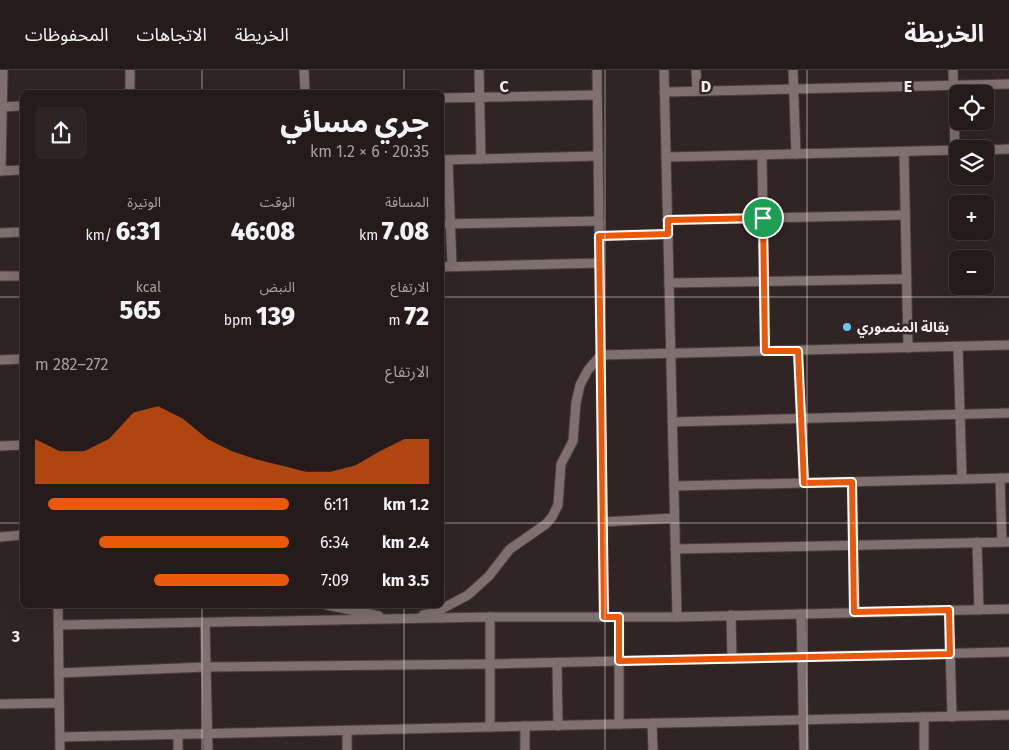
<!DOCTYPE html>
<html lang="ar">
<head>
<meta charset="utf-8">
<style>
  :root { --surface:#251b1b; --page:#2d2424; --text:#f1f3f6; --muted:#a3a1a3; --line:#42393a; --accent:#ea580c }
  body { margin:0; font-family:"Fira Sans","Noto Sans Arabic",sans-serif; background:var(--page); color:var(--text); direction:rtl; height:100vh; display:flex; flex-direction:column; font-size:19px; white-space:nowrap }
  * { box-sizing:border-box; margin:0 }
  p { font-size:16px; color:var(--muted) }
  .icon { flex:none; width:28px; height:28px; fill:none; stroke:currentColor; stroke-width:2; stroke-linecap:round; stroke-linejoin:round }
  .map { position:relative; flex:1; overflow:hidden; direction:ltr }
  .drawer { position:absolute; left:20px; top:20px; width:424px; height:518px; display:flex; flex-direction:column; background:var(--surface); border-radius:8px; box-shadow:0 5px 20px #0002,0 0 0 1px var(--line); direction:rtl }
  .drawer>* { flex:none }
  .controls { position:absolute; left:949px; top:15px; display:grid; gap:10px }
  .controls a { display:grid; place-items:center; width:45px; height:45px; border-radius:8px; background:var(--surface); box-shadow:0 5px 20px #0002,0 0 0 1px var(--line); font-size:25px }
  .pin { position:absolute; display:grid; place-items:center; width:42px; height:42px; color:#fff; margin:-21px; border:2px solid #fff; border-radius:50%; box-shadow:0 1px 5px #0007 }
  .round { display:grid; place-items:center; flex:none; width:52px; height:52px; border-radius:8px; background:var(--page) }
  .headline { display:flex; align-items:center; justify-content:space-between; height:85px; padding:0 15px }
  h1 { font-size:28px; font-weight:800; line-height:38px }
  .figures { display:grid; grid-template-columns:repeat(3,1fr); gap:8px; height:85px; padding:5px 15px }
  .figures div { display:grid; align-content:center }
  .figures b { font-size:25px; font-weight:800 }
  .figures small { font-size:14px; font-weight:400 }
  .figures p { font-size:14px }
  .chart { height:140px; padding:10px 15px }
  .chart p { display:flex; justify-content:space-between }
  .chart svg { width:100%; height:90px; margin-top:5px; fill:var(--accent); opacity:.7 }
  ul { padding:0 15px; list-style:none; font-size:16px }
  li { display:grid; grid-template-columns:80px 60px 1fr; align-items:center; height:38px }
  li i { height:12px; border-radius:6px; background:var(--accent) }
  header { display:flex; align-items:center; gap:30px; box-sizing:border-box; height:70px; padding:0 25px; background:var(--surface); border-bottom:1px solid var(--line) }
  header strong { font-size:24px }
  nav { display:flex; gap:28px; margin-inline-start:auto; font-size:18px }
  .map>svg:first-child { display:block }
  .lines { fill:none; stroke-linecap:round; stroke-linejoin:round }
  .minor-casing { stroke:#4a3f3e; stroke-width:11 }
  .minor { stroke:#7f6f6e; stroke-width:9 }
  .route-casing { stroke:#fff; stroke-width:10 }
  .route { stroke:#ea580c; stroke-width:6 }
  .grid { fill:none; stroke:#f6eded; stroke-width:1; stroke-opacity:0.55 }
  .poi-dot { fill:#67c4f0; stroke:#312424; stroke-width:2 }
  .labels { text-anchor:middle; stroke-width:5; stroke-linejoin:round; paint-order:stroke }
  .poi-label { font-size:14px; font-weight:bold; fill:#f6eded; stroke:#312424; text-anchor:start }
  .grid-label { font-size:16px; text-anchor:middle; font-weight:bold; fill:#f6eded; stroke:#312424; stroke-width:5; stroke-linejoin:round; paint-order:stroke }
</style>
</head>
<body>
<header>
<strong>الخريطة</strong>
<nav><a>الخريطة</a><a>الاتجاهات</a><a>المحفوظات</a></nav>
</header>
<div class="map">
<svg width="1009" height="680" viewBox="0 0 1009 680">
  <rect width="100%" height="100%" fill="#312424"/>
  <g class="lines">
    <!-- minor casing -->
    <g class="minor-casing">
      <g id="minor">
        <path d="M130 0V22"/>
        <path d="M304 0 305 22"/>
        <path d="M479 0 481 89"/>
        <path d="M597 0 604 547"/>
        <path d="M664 0 677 547"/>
        <path d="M696 0 697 21"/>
        <path d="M793 0 796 84"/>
        <path d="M953 0 955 80"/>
        <path d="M664 22 1009 14"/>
        <path d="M441 28 596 25"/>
        <path d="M0 37 22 36"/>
        <path d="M985 80 1009 79"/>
        <path d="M904 82 908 278"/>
        <path d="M762 85 765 281"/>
        <path d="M666 87 958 80"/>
        <path d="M441 90 598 86"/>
        <path d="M448 90 452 196"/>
        <path d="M0 101 22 100"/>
        <path d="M1 101 3 0"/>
        <path d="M667 150 905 145"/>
        <path d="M441 154 599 151"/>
        <path d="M0 163 22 162"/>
        <path d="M599 166 668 164"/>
        <path d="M441 197 599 193"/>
        <path d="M0 206H22"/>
        <path d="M669 213 907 209"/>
        <path d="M958 277 962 409"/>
        <path d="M798 281 804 413"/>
        <path d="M0 290 22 289"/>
        <path d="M672 352 1009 343"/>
        <path d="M0 376 22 375"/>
        <path d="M1000 408 1002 472"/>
        <path d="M852 412 855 542"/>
        <path d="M674 416 1009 408"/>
        <path d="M603 452 674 448"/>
        <path d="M0 467 22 465"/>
        <path d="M977 472 979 540"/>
        <path d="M675 479 1009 472"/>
        <path d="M58 535 60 680"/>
        <path d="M327 535 379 546"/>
        <path d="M949 540 952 647"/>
        <path d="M801 544 804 680"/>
        <path d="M423 545 434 543 468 525 489 506 510 479 546 454 552 447 558 435 561 394 573 371 576 333 580 315 588 300 601 285 1009 275"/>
        <path d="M731 545 732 589"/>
        <path d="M490 547V657"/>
        <path d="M205 553 208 680"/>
        <path d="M59 555 490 547H677L1009 539"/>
        <path d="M557 593 558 656"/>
        <path d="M59 603 205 597 490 594 1009 582"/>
        <path d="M0 634 59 633"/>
        <path d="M924 647V680"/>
        <path d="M652 653 653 680"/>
        <path d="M619 654V547"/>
        <path d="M525 656V680"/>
        <path d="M178 664V680"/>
        <path d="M60 667 1009 645"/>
        <path d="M347 680V661"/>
      </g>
    </g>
    <!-- minor -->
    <use href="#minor" class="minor"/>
  </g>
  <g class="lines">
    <!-- route casing -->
    <g class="route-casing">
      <path id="route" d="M763 148 765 281H798L804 413 852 412 854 542 949 540 950 584 619 591V547H604L599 166 668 164V150Z"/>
    </g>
    <!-- route -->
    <use href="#route" class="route"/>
  </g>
  <!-- grid -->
  <path class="grid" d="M202 0V22M404 0V22M605 0V680M807 0V680M0 227H22M441 227H1009M0 453H22M441 453H1009M202 535V680M404 535V680"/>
  <!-- markers -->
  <circle class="poi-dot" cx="847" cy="257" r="5"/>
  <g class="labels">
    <!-- poi labels -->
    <g class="poi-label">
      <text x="857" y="262">بقالة المنصوري</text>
    </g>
  </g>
  <g class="grid-label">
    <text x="504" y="22">C</text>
    <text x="706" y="22">D</text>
    <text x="908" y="22">E</text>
    <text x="16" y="572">3</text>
  </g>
</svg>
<div class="controls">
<a><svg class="icon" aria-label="locate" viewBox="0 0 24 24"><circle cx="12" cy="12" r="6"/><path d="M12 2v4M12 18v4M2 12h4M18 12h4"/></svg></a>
<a><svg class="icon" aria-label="layers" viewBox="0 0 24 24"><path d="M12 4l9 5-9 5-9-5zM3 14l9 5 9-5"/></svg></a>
<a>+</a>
<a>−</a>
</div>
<div class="pin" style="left:763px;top:148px;background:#1e9e55"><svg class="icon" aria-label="arrive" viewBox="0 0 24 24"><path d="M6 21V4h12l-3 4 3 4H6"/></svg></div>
<section class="drawer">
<div class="headline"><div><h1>جري مسائي</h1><p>20:35 · 6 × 1.2 km</p></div><a class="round"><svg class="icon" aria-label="share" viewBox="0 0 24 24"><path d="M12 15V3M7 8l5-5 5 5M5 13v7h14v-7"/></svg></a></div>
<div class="figures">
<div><p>المسافة</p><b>7.08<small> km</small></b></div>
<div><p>الوقت</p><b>46:08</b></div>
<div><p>الوتيرة</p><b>6:31<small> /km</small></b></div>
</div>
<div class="figures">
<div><p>الارتفاع</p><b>72<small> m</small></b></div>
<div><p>النبض</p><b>139<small> bpm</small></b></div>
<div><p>kcal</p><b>565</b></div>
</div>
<div class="chart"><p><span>الارتفاع</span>272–282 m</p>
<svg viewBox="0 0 160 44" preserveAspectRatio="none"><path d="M0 44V22L10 28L20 28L30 22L40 9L50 6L60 12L70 22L80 28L90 32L100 35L110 38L120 38L130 35L140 28L150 22L160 22V44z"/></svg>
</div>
<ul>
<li><b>1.2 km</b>6:11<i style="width:95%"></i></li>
<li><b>2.4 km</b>6:34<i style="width:75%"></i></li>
<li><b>3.5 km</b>7:09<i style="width:53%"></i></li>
</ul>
</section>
</div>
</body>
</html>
